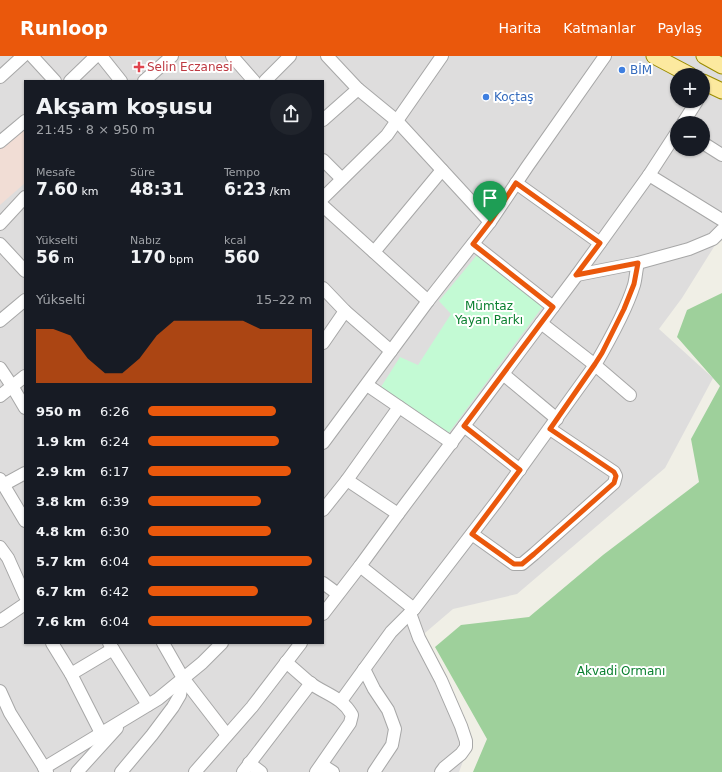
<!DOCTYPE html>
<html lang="tr">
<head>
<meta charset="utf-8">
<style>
  :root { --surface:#171b24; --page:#20242c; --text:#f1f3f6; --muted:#9ea1a6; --accent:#ea580c }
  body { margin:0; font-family:"DejaVu Sans",sans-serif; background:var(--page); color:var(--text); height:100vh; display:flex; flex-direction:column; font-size:15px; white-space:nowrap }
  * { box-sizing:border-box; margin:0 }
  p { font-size:13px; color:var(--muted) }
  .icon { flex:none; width:22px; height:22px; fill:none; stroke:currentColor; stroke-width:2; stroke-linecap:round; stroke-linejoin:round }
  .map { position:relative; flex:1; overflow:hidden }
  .drawer { position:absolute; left:24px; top:24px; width:300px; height:564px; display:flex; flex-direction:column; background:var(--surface); border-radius:0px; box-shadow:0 1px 3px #0004 }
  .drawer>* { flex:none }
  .fabs { position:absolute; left:670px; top:12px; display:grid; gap:8px }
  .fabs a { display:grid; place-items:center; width:40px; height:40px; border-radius:50%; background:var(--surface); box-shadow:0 1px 3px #0004; font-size:20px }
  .pin { position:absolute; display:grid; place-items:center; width:34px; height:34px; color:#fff; margin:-41px -17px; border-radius:50% 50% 50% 0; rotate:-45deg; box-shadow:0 0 4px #0007 }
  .pin .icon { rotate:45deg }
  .round { display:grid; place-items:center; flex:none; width:42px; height:42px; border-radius:21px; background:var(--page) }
  .headline { display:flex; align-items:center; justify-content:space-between; height:68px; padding:0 12px }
  h1 { font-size:22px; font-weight:800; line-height:30px }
  .metrics { display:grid; grid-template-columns:repeat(3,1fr); gap:6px; height:68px; padding:4px 12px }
  .metrics div { display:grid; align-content:center }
  .metrics b { font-size:17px; font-weight:800 }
  .metrics small { font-size:11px; font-weight:400 }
  .metrics p { font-size:11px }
  .chart { height:112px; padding:8px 12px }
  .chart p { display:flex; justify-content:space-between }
  .chart svg { width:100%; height:72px; margin-top:4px; fill:var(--accent); opacity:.7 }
  ul { padding:0 12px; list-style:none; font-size:13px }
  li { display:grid; grid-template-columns:64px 48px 1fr; align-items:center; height:30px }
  li i { height:10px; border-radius:5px; background:var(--accent) }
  header { display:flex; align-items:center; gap:24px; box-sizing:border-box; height:56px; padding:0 20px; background:var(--accent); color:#fff }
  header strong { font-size:19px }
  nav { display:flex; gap:22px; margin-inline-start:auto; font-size:14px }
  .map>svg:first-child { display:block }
  .residential { fill:#dedddd; fill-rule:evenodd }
  .commercial { fill:#f1ddd5 }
  .forest { fill:#9ed09b }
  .park { fill:#c3fad4 }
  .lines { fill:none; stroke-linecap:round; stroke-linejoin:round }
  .minor-casing { stroke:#a7a7a7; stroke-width:14 }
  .major-casing { stroke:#9b8c00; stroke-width:17 }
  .minor { stroke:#fff; stroke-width:12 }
  .major { stroke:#fce99f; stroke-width:15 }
  .route-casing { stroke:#fff; stroke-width:8 }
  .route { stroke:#ea580c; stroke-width:5 }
  .health-dot { fill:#e0444e; stroke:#fff; stroke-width:1.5 }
  .shop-dot { fill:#3f7fe0; stroke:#fff; stroke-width:1.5 }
  .labels { text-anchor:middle; stroke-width:4; stroke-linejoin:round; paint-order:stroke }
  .health-label { font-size:12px; fill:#be3a42; stroke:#fff; text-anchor:start }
  .shop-label { font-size:12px; fill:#366cbe; stroke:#fff; text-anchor:start }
  .park-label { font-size:12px; fill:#0b8030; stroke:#fff }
</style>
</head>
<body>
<header>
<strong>Runloop</strong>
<nav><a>Harita</a><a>Katmanlar</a><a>Paylaş</a></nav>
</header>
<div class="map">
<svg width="722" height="716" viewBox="0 0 722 716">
  <rect width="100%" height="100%" fill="#f0efe6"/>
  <!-- residential -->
  <path class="residential" d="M0 0H722V178L682 242 659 273 713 322 665 412 517 538 453 553 419 582 468 692 459 716H0ZM677 19H703V45H677ZM25 25H323V587H25ZM677 67H703V93H677Z"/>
  <!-- commercial -->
  <path class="commercial" d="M25 68V127L0 149V90Z"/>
  <!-- forest -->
  <path class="forest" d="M722 237V716H473L487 683 435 591 461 569 529 561 603 499 699 426 691 383 720 330 677 281 687 254Z"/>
  <!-- park -->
  <path class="park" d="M477 199 543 250 448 378 381 331 400 301 418 309 451 258 439 245Z"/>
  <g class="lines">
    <!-- minor casing -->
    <g class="minor-casing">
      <g id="minor">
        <path d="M32 0 55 25"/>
        <path d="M101 0 121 25"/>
        <path d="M232 0 254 25"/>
        <path d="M327 0 358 33 397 65 490 166"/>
        <path d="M0 21 23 0"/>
        <path d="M70 25 96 0"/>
        <path d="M144 25 172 0"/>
        <path d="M265 25 290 0"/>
        <path d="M323 64 358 33"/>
        <path d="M683 67 697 45"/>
        <path d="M0 86 25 65"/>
        <path d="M703 87 722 99"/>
        <path d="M323 104 342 123"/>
        <path d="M649 119 722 164"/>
        <path d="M516 127 600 187"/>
        <path d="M323 142 387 79 442 0"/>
        <path d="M323 150 428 245"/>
        <path d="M0 168 25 141"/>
        <path d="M0 188 25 215"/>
        <path d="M473 188 553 251"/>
        <path d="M374 196 442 114"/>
        <path d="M577 219 638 207 689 193 713 183 722 174"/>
        <path d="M323 232 345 255 391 295"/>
        <path d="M0 265 25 244"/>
        <path d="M541 267 595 309 630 339"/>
        <path d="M323 287 345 255"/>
        <path d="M0 312 12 330 25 352"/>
        <path d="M503 318 557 363"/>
        <path d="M367 329 452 387"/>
        <path d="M0 340 25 320"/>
        <path d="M464 370 520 414"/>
        <path d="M323 387 428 245 490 166 527 111 605 0"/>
        <path d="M0 423 25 465"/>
        <path d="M347 424 398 458"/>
        <path d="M3 429 25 417"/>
        <path d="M323 454 347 424 399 351"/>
        <path d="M472 478 514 508H522L534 498 614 427 616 420 614 416 550 373"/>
        <path d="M0 491 8 502 25 540"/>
        <path d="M360 510 414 553"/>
        <path d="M323 527 338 538"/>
        <path d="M410 557 419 582 441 624 461 670 466 685V691L461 698 444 712 441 716"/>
        <path d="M323 558 360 510 398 458 577 219 649 119 677 76"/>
        <path d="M0 565 25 548"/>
        <path d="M52 587 71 618 101 677"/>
        <path d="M109 587 148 649"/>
        <path d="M163 587 183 622 227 679"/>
        <path d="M286 606C294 613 302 620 310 627 325 638 342 641 352 659L350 667 316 716"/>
        <path d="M364 613 374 633 388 654 395 673 392 689 374 716"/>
        <path d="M71 618 113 593"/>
        <path d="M0 635 10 657 47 716"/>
        <path d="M341 645 391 576 414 553 497 445 595 309C609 285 626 255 634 229 636 222 636 214 638 207"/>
        <path d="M249 707 261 716"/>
        <path d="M322 709 333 716"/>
        <path d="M44 712 158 643 202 607 222 587"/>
        <path d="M77 716 117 672"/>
        <path d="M121 716 152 679 173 651 180 639 183 622"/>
        <path d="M195 716 252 651 301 587"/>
        <path d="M243 716 311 627"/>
      </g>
    </g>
    <!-- major casing -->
    <g class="major-casing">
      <g id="major">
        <path d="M654 0 690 19"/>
        <path d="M704 0 722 10"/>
        <path d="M703 26 722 35"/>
      </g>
    </g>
    <!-- minor -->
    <use href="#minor" class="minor"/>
    <!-- major -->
    <use href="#major" class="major"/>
  </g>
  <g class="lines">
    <!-- route casing -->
    <g class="route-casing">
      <path id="route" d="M516 127 600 187 576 219 638 207 634 228 624 253 602 297 595 308 550 373 614 416 616 420 614 427 534 498 522 508H514L472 478 520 414 464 370 553 251 473 188 490 166Z"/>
    </g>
    <!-- route -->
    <use href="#route" class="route"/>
  </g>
  <!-- markers -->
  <path class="health-dot" d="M137 5h4v4h4v4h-4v4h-4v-4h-4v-4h4z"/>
  <g class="shop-dot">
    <circle cx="622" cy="14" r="4"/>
    <circle cx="486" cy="41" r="4"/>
  </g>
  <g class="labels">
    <!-- health labels -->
    <g class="health-label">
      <text x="147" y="15">Selin Eczanesi</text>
    </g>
    <!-- shop labels -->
    <g class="shop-label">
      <text x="630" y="18">BİM</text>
      <text x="494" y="45">Koçtaş</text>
    </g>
    <!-- park labels -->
    <g class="park-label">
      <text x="489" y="254">Mümtaz<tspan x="489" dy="14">Yayan Parkı</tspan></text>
      <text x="621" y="619">Akvadi Ormanı</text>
    </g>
  </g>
</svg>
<div class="fabs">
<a>+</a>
<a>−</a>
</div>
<div class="pin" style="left:490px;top:166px;background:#1e9e55"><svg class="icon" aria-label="arrive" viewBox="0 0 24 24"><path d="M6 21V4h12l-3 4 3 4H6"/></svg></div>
<section class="drawer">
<div class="headline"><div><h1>Akşam koşusu</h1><p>21:45 · 8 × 950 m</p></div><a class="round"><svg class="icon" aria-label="share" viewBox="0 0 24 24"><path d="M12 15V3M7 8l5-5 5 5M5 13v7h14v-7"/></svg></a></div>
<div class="metrics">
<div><p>Mesafe</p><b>7.60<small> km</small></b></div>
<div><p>Süre</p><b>48:31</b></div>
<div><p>Tempo</p><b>6:23<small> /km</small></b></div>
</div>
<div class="metrics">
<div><p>Yükselti</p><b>56<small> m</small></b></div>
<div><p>Nabız</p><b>170<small> bpm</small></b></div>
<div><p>kcal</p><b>560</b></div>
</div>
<div class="chart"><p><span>Yükselti</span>15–22 m</p>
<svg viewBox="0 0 160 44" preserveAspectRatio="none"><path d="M0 44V11L10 11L20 15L30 29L40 38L50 38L60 29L70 15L80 6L90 6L100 6L110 6L120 6L130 11L140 11L150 11L160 11V44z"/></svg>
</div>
<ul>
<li><b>950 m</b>6:26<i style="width:78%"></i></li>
<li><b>1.9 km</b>6:24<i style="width:80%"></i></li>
<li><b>2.9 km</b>6:17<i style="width:87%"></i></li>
<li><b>3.8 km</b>6:39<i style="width:69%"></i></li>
<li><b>4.8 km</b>6:30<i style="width:75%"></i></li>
<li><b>5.7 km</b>6:04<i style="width:100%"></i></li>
<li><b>6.7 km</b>6:42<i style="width:67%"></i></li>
<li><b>7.6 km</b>6:04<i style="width:100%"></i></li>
</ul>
</section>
</div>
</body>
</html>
